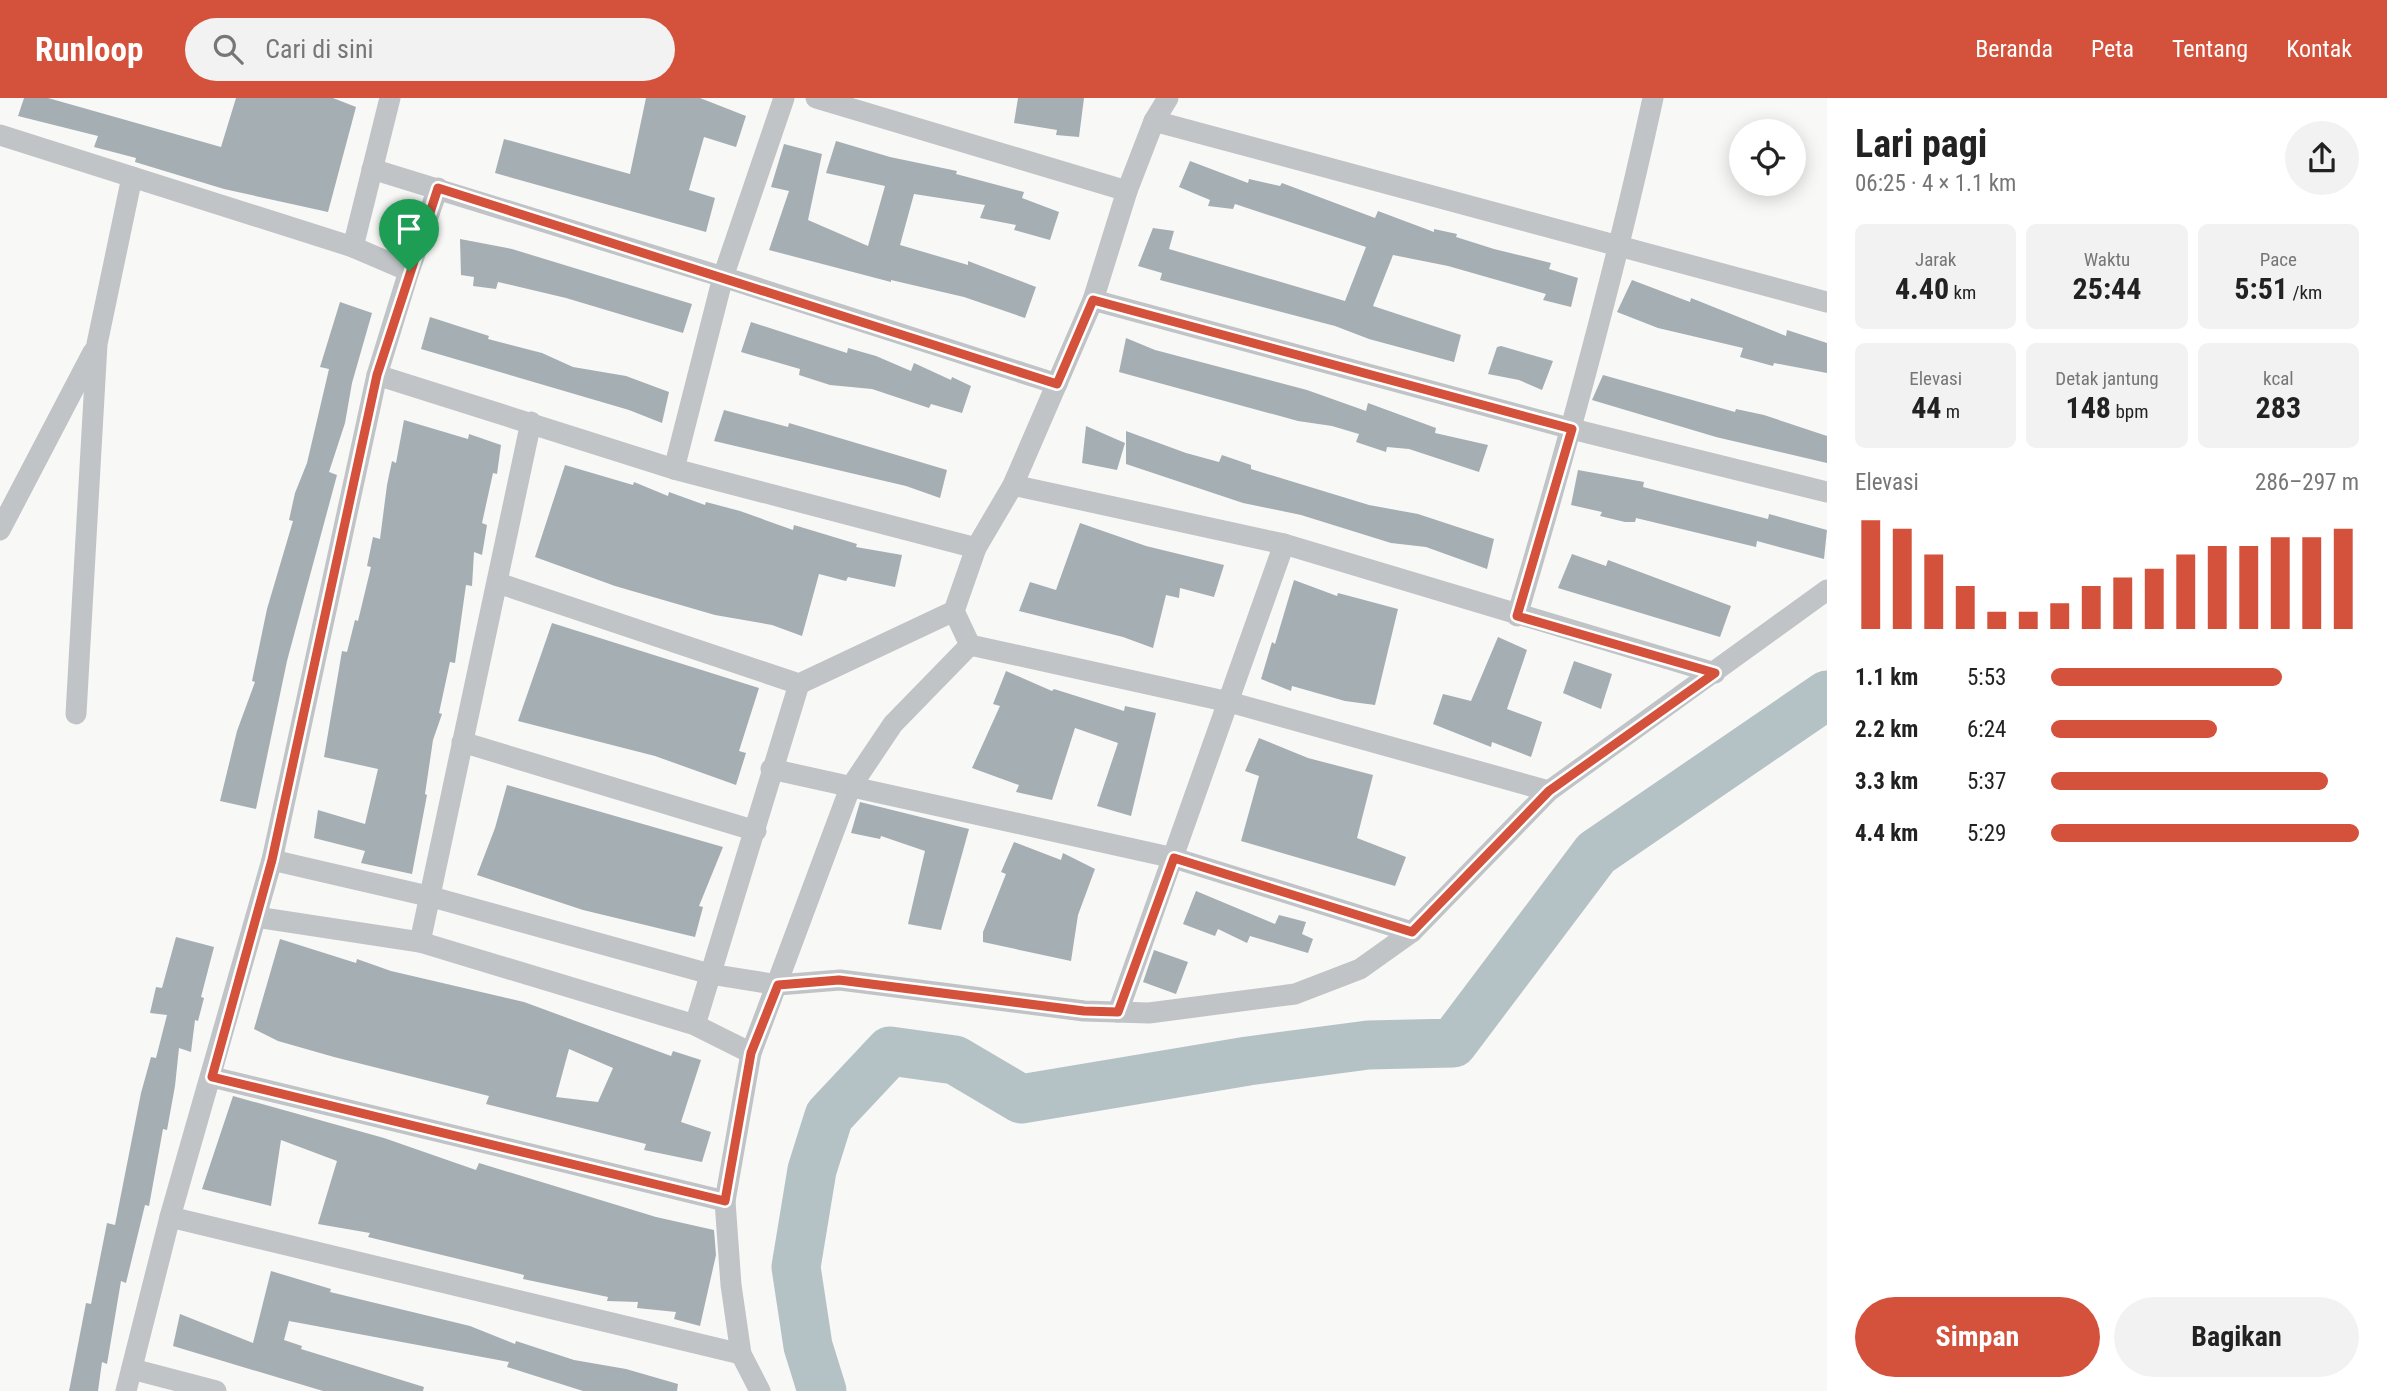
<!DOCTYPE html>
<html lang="id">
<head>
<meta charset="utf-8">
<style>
  :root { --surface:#fff; --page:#f2f2f2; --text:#222; --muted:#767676; --accent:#d4513b }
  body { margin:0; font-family:"Roboto Condensed",sans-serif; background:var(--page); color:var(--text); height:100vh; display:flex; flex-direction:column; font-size:26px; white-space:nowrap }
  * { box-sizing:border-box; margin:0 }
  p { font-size:23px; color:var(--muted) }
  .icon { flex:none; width:38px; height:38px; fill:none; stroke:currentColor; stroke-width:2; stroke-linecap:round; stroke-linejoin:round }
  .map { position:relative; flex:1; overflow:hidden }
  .side { display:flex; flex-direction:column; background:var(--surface); width:560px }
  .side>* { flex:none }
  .fabs { position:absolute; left:1729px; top:21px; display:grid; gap:14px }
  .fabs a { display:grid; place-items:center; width:77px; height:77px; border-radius:50%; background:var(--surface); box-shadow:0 4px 18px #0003; font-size:35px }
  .pin { position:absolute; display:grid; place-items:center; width:60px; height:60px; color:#fff; margin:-72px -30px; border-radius:50% 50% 50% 0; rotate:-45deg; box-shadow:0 0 7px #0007 }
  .pin .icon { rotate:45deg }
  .round { display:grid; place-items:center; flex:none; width:74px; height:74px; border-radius:37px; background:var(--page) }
  .head { display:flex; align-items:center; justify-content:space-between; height:119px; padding:0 28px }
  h1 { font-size:38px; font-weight:700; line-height:52px }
  .metrics { display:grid; grid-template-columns:repeat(3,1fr); gap:10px; height:119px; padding:7px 28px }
  .metrics div { display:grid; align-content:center; border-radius:10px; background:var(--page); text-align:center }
  .metrics b { font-size:30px; font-weight:700 }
  .metrics small { font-size:19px; font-weight:400 }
  .metrics p { font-size:19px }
  .chart { height:196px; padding:14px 28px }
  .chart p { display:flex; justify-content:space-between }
  .chart svg { width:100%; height:126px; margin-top:7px; stroke:var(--accent); stroke-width:6 }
  .primary-button { display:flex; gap:14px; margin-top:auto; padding:14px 28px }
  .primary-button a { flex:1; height:80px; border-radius:42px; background:var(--accent); color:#fff; font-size:28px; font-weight:700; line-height:80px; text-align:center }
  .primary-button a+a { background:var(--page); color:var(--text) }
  ul { padding:0 28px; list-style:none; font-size:23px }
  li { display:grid; grid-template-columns:112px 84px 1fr; align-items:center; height:52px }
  li i { height:18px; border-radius:9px; background:var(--accent) }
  header { display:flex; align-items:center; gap:42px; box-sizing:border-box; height:98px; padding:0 35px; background:var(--accent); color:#fff }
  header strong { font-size:33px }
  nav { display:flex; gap:38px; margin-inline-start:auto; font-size:24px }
  .search { width:490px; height:63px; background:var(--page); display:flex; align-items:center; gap:18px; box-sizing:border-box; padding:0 24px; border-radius:38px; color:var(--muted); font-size:26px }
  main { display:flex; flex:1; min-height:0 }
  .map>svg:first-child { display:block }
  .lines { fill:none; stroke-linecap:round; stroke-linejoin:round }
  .river { stroke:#b5c2c5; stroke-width:49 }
  .building { fill:#a5aeb3; fill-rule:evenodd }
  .street { stroke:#c0c4c7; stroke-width:21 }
  .route-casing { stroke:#fff; stroke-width:14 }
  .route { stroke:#d4513b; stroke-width:9 }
</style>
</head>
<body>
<header>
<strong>Runloop</strong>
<div class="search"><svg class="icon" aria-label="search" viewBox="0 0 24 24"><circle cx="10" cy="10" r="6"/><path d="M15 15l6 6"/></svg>Cari di sini</div>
<nav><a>Beranda</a><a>Peta</a><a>Tentang</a><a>Kontak</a></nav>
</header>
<main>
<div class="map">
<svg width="1827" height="1293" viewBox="0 0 1827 1293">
  <rect width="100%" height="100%" fill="#f8f8f6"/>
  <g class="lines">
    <!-- river -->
    <path class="river" d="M822 1293 808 1248 796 1169 812 1072 829 1018 890 953 955 962 1021 1001 1248 963 1368 947 1453 945 1596 755 1827 597"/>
  </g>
  <!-- building -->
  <g class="building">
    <path d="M24 0H48L221 49 236 0H333L356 9 328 114 224 91 135 64 136 60 94 49 98 38 18 18Z"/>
    <path d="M646 0H700L746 18 736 49 704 39 689 92 715 100 706 134 495 75 504 41 630 76Z"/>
    <path d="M1018 0H1084L1079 39 1056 37 1057 32 1014 25Z"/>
    <path d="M836 43 890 59 957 73 956 76 1024 94 1022 100 1059 114 1050 142 1014 132 1016 127 980 120 985 107 914 96 900 147 968 167V163L1036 189 1025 220 964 199 891 182V184L769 152 789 93 771 89 784 46 822 56 808 122 868 148 885 88 826 75Z"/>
    <path d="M1190 63 1248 85 1249 81 1280 88 1282 85 1375 120 1378 113 1434 134V131L1457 136 1456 139 1494 151 1551 165 1549 171 1578 180 1571 209 1543 202 1546 196 1448 168 1393 157 1373 208 1461 237 1454 264 1369 241 1335 228 1160 182 1162 175 1138 168 1153 130 1174 133 1169 151 1345 203 1366 149 1235 106 1233 111 1208 108 1210 102 1179 89Z"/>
    <path d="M460 141 512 151 692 206 683 235 566 200 498 184 496 191 473 188 474 179 461 177Z"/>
    <path d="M1632 182 1690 204 1691 200 1786 238 1787 232 1827 245V275L1774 265 1773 268 1740 259 1743 250 1658 230 1617 214Z"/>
    <path d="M340 204 372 215 352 285 345 325 329 374 337 377 287 563 256 711 220 703 237 633 255 584 252 583 267 511 293 423 289 422 295 395 307 365 329 271 320 269Z"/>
    <path d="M430 219 489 238 488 241 542 255 573 269 626 278 669 294 662 325 629 312 421 251Z"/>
    <path d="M751 224 847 255 848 250 876 258 911 273 914 265 951 282 952 279 971 288 962 315 931 306 929 310 872 291 830 287 799 277 800 271 741 254Z"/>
    <path d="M1126 240 1155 252 1307 292 1366 313 1368 305 1436 330 1435 335 1488 347 1479 374 1409 351 1387 349 1386 354 1356 344 1359 336 1332 328 1298 323 1119 274Z"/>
    <path d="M1501 248 1553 263 1542 292 1519 282 1488 276 1497 249Z"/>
    <path d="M1603 277 1735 314 1736 311 1764 317 1827 338V365L1716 339 1592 302Z"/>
    <path d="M724 312 788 329 789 325 947 372 940 400 906 388 714 343Z"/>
    <path d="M404 322 468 341 469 336 501 347 497 376 493 375 482 425 487 427 482 457 474 454 472 488 466 487 455 565 450 564 439 615 442 616 433 642 425 696 427 697 412 776 361 765 365 753 314 740 318 712 365 726 378 671 324 659 342 553 347 554 355 522 358 523 371 469 367 468 373 439 380 441 387 387 392 363 396 365Z"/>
    <path d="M1086 328 1125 345 1117 372 1082 365Z"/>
    <path d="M1126 333 1186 355 1219 364 1222 357 1251 367V371L1369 407 1418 416 1494 441 1487 471 1426 449 1391 445 1301 417 1243 405 1126 366Z"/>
    <path d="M565 367 633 387 634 384 668 398 669 394 705 407 706 404 740 413 793 432 794 427 857 446 856 449 902 457 895 489 848 479 846 483 819 476 802 538 772 527 715 517 615 488 535 459Z"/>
    <path d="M1578 372 1644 384 1643 389 1768 421 1769 416 1827 432 1824 461 1757 443 1756 449 1636 420 1635 424H1625L1600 418 1602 414 1571 407Z"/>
    <path d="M1080 425 1146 448 1224 467 1214 499 1180 490 1179 500 1166 497 1153 550 1123 539 1019 513 1030 484 1056 492Z"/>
    <path d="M1572 456 1606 468 1608 462 1731 508 1720 539 1558 490Z"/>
    <path d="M1294 482 1337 498 1338 495 1398 511 1375 607 1345 603 1292 588 1291 593 1261 581 1272 544 1275 546Z"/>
    <path d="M552 525 759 590 739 653 746 655 736 687 655 658 518 623Z"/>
    <path d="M1498 539 1527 552 1507 611 1542 624 1531 659 1492 644 1491 649 1433 626 1443 596 1471 603Z"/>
    <path d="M1574 563 1612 576 1601 611 1563 595Z"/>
    <path d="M1006 573 1052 593 1054 591 1124 613 1125 608 1156 615 1131 718 1097 708 1118 645 1075 630 1052 702 1016 694 1019 687 972 670 1000 608 993 606Z"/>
    <path d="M1259 640 1308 660 1373 677 1357 740 1406 759 1395 788 1241 743 1259 678 1245 673Z"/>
    <path d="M507 687 723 749 699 808 703 809 695 839 583 812 477 777 495 730Z"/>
    <path d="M860 704 969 731 941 832 908 826 925 753 881 738 880 741 851 735Z"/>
    <path d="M1014 744 1061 762 1063 755 1095 771 1078 817 1071 863 983 844V834L1006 776 1001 774Z"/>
    <path d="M1196 793 1275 826 1279 817 1306 824 1302 836 1313 841 1308 855 1250 838 1247 845 1218 831 1215 838 1183 826Z"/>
    <path d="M176 839 214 849 201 899 204 900 198 923 195 922 191 954 179 950 175 988 167 1032 163 1031 149 1108 145 1107 126 1185 121 1183 107 1266 102 1264 98 1293H69L86 1205 91 1206 107 1125 115 1127 141 995 151 959 156 960 167 917 150 915 156 889 162 890Z"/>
    <path d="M280 841 356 865 357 861 391 873 524 904 671 958 673 953 701 962 681 1024 711 1034 702 1064 644 1052 646 1046 486 1006 489 998 334 959 278 943 254 931ZM569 951 613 970 598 1004 556 999Z"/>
    <path d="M1154 852 1188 864 1176 896 1143 884Z"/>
    <path d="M233 998 384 1040 476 1072 479 1065 656 1119 714 1132 716 1157 700 1228 674 1221 676 1214 637 1210 638 1204 607 1203 608 1199 523 1181 524 1177 368 1139 370 1135 318 1126 337 1063 281 1042 271 1108 202 1091Z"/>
    <path d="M271 1173 331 1191 330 1194 470 1228 515 1246 516 1243 574 1262 626 1271 678 1286 677 1293H583L507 1269 509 1264 289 1223 284 1242 302 1248 301 1251 424 1289 423 1293H323L173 1248 180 1216 253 1245Z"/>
  </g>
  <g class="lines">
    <!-- street -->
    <g class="street">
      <path d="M816 0 1127 93"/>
      <path d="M1154 23 1827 204"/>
      <path d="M0 37 353 149 390 0"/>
      <path d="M372 71 723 179 1057 286"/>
      <path d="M409 173 438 90"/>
      <path d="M1093 202 1572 331 1827 394"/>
      <path d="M377 277 674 371 976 450"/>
      <path d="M674 371 723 179 784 0"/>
      <path d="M1013 387 1284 446 1715 575"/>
      <path d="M0 432 93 254"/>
      <path d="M498 485 799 586 954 513 976 450 1013 387 1093 202 1127 93 1154 23 1168 0"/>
      <path d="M1517 518C1568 346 1615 175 1653 0"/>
      <path d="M970 547 1229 604 1549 693"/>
      <path d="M76 616 97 246 132 79"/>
      <path d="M462 644 756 733"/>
      <path d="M771 671 1174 760 1412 834"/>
      <path d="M272 762 432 799 710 876 778 887 840 882 1084 913 1149 915 1295 896 1360 871 1412 834 1549 693 1827 492"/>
      <path d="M256 819 420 844 695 927 751 955"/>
      <path d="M420 844 531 324"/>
      <path d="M1118 914 1284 446"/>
      <path d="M695 927 799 586"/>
      <path d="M212 979 725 1103"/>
      <path d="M170 1119 741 1256"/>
      <path d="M132 1271 216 1293"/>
      <path d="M126 1293 170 1119 272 762 377 277 409 173 353 149"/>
      <path d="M760 1293 741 1256 731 1187 725 1103 751 955 850 690 893 626 970 547 954 513"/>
    </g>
  </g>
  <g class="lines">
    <!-- route casing -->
    <g class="route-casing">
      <path id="route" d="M438 90 1057 286 1093 202 1572 331 1517 518 1715 575 1549 693 1412 834 1174 760 1118 914 1084 913 839 882 778 887 751 955 725 1103 212 979 272 762 377 277Z"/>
    </g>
    <!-- route -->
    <use href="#route" class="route"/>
  </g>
</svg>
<div class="fabs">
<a><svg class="icon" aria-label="locate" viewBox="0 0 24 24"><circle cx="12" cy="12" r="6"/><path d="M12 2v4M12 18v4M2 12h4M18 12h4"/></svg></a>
</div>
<div class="pin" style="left:409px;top:173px;background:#1e9e55"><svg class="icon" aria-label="arrive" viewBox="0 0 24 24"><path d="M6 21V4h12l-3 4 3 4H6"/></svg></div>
</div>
<section class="side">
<div class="head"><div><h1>Lari pagi</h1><p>06:25 · 4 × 1.1 km</p></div><a class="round"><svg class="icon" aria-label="share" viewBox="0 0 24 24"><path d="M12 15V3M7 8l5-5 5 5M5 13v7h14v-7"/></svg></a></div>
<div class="metrics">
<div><p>Jarak</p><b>4.40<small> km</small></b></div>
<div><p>Waktu</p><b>25:44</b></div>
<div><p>Pace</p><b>5:51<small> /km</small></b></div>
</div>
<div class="metrics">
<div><p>Elevasi</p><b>44<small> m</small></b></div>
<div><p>Detak jantung</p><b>148<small> bpm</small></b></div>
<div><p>kcal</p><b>283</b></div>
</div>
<div class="chart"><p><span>Elevasi</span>286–297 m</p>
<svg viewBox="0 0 160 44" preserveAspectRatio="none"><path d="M5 44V6M15 44V9M25 44V18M35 44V29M45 44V38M55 44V38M65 44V35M75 44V29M85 44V26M95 44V23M105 44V18M115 44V15M125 44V15M135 44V12M145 44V12M155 44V9"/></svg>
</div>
<ul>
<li><b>1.1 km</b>5:53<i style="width:75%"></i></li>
<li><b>2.2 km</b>6:24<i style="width:54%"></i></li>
<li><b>3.3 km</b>5:37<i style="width:90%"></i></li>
<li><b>4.4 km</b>5:29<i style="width:100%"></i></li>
</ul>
<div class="primary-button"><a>Simpan</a><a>Bagikan</a></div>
</section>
</main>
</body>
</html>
